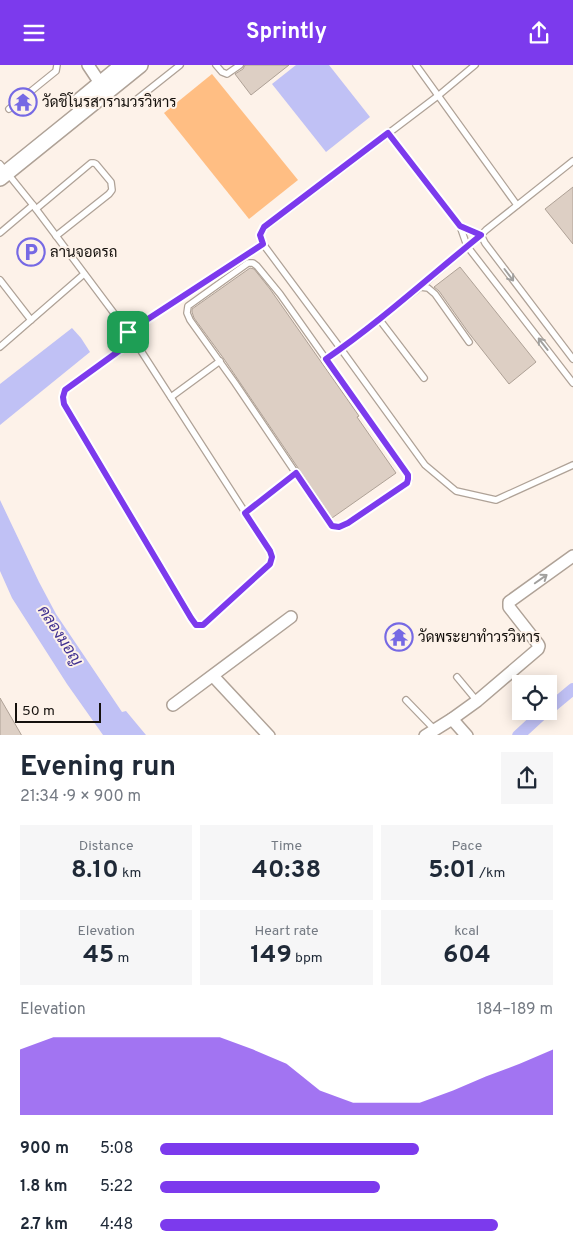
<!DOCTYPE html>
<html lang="en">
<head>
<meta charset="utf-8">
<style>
  :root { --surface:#fff; --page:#f6f6f7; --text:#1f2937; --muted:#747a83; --accent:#7c3aed }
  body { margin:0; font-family:Overpass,Sarabun,sans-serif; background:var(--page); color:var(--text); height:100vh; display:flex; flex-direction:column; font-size:19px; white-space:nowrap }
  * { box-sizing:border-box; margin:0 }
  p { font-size:16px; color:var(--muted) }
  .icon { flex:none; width:28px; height:28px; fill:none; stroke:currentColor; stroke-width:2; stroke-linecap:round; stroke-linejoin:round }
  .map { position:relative; height:670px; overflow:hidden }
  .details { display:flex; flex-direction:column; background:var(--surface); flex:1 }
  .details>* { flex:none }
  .buttons { position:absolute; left:512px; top:610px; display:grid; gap:10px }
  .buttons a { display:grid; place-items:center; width:45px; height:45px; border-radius:0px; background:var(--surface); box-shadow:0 2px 12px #0003; font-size:25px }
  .scale { position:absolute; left:15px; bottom:12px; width:86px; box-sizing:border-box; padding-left:5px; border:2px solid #15110d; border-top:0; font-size:14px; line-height:18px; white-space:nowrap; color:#15110d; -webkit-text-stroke:4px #fdf2e9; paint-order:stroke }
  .pin { position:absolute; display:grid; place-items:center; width:42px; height:42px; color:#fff; margin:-21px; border-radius:10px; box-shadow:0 2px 8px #0006 }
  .round { display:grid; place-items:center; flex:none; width:52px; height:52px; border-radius:0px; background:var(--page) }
  .overview { display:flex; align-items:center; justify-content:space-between; height:85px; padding:0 20px }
  h1 { font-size:28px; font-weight:700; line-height:38px }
  .metrics { display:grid; grid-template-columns:repeat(3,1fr); gap:8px; height:85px; padding:5px 20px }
  .metrics div { display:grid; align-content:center; border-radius:0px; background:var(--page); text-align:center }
  .metrics b { font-size:25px; font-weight:700 }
  .metrics small { font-size:14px; font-weight:400 }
  .metrics p { font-size:14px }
  .chart { height:140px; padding:10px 20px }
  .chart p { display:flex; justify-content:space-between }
  .chart svg { width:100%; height:90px; margin-top:5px; fill:var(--accent); opacity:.7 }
  ul { padding:0 20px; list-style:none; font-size:16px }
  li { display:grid; grid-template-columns:80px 60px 1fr; align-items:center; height:38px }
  li i { height:12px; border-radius:6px; background:var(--accent) }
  header { display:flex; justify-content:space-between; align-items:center; height:65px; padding:0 20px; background:var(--accent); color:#fff; font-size:22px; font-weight:700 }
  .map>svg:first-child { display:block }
  .green { fill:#ffbe83 }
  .water { fill:#c0c1f5 }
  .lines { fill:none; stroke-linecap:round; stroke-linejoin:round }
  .canal { stroke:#c0c1f5; stroke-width:12 }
  .building { fill:#ddcfc4; stroke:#aea196 }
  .lane-casing { stroke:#afa297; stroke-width:8 }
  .street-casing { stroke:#afa297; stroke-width:14 }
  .secondary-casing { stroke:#afa297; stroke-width:18 }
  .lane { stroke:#fff; stroke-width:5.5 }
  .street { stroke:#fff; stroke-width:11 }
  .secondary { stroke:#fff; stroke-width:15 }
  .oneway { stroke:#a1a09e }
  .route-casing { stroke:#fff; stroke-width:10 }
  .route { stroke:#7c3aed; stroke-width:6 }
  .labels { text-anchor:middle; stroke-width:4; stroke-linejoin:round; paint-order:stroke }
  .poi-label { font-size:15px; fill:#15110d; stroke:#fdf2e9; text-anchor:start }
  .water-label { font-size:16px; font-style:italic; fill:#403091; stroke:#fdf2e9 }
</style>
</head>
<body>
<header><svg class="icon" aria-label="menu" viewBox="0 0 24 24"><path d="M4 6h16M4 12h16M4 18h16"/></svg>Sprintly<svg class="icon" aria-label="share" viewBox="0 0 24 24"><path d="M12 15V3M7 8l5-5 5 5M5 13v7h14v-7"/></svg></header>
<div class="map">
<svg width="573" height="671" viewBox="0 0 573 671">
  <rect width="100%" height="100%" fill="#fdf2e9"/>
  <!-- green -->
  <path class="green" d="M212 9 298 115 249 154 164 48Z"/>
  <!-- water -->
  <g class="water">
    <path d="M296 0H329L370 52 326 87 272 19Z"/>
    <path d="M72 263 81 273 90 287 0 360V319Z"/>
    <path d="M0 435 39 517 56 549 122 647 126 646 146 670H103L67 619 12 533 0 506Z"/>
  </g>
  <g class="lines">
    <!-- canal -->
    <g class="canal">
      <path d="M549 644 573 624"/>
      <path d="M518 671 545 646"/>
    </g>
  </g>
  <!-- building -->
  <g class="building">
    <path d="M245 0H289L251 30 235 9 243 4Z"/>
    <path d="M573 122V179L545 144Z"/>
    <path d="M460 202 536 297 509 319 468 267 439 226 434 222Z"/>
    <path d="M250 203 254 204 270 224 359 351 357 352 396 408 332 453 224 294 194 253 192 247V244Z"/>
    <path d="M0 633 22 671H0Z"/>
  </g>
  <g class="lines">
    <!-- lane casing -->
    <g class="lane-casing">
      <g id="lane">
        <path d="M216 0 222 7 227 9 240 0"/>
        <path d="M416 0 517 140"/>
        <path d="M475 0 439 30 265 162 260 170 263 179 341 284 425 400 456 426 496 435 573 400"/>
        <path d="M136 35 180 0"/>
        <path d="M9 44 56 6 57 0"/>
        <path d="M388 68 460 161 467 181 573 318"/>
        <path d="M0 99 33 140 134 275 270 486 272 492 270 499 203 560H196L191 553 64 339 63 332 65 325 134 275"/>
        <path d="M36 144 91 98H94L96 99 111 117 112 125 109 129 56 171"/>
        <path d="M460 161 481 170 485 178 573 294"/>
        <path d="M0 168 33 140"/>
        <path d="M248 198H253L257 201 280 229 408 410 409 414 407 418 348 458 339 462 332 461 324 450 235 318 190 255 187 248 188 241Z"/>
        <path d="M0 215 31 255"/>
        <path d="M420 222 481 170 486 165 573 96"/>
        <path d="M379 254 424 313"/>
        <path d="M128 267 263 179"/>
        <path d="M0 282 84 209"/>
        <path d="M326 294 341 284 420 222 428 223 435 229 469 277"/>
        <path d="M171 332 220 296"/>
        <path d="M245 448 296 408"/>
        <path d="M457 612 477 636"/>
        <path d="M406 635 434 664"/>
      </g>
    </g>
    <!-- street casing -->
    <g class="street-casing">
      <g id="street">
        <path d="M88 0 100 18"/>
        <path d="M213 611 269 671"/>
        <path d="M173 640 291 552"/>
        <path d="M452 654 467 671"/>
        <path d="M425 671 452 654 477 636 538 584 539 581 538 579 509 542V537L573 491"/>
      </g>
    </g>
    <!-- secondary casing -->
    <g class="secondary-casing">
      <g id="secondary">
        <path d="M77 38 123 0"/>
        <path d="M0 113 140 0"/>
      </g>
    </g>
    <!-- lane -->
    <use href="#lane" class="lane"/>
    <!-- street -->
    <use href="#street" class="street"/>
    <!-- secondary -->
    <use href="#secondary" class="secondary"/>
  </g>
  <!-- one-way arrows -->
  <defs><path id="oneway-shaft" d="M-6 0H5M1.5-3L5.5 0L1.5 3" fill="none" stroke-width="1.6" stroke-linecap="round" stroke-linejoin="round" transform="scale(1.25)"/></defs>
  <g class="oneway">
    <use href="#oneway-shaft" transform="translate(509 210) rotate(53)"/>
    <use href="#oneway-shaft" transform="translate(543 279) rotate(-128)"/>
    <use href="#oneway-shaft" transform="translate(541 514) rotate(-35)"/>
  </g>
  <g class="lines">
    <!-- route casing -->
    <g class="route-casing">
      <path id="route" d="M388 68 460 161 481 170C429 212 380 257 326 294L408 410V414L407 418 348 458 339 462 332 461 296 408 245 448 270 486 272 492 270 499 203 560H196L191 553 64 339 63 332 65 325 134 275 128 267 263 179 260 170 264 162Z"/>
    </g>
    <!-- route -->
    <use href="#route" class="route"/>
  </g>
  <!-- icons -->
  <defs>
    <g id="temple-ring" transform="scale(1.4375)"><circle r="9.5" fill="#fdf2e9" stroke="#7669e4" stroke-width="1.5"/><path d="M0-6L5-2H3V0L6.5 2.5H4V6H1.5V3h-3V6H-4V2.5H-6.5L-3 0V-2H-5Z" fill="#7669e4"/></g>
    <g id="parking-ring" transform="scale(1.4375)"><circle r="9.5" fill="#fdf2e9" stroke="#7669e4" stroke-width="1.5"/><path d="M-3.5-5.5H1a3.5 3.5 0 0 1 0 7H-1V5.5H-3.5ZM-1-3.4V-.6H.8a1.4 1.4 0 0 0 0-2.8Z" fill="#7669e4"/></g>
  </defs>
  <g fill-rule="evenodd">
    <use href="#temple-ring" x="23" y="37"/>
    <use href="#parking-ring" x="31" y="187"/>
    <use href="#temple-ring" x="399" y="572"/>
  </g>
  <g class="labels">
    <!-- poi labels -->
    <g class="poi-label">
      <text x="42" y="42">วัดชิโนรสารามวรวิหาร</text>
      <text x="50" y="192">ลานจอดรถ</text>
      <text x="418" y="577">วัดพระยาทําวรวิหาร</text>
    </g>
    <!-- water labels -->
    <g class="water-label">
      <text transform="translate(61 570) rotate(57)" y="6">คลองมอญ</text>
    </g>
  </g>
</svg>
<div class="buttons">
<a><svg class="icon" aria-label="locate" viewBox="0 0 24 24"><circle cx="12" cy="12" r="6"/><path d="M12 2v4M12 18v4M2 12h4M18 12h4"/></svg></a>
</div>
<div class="scale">50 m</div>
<div class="pin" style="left:128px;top:267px;background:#1e9e55"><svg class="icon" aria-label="arrive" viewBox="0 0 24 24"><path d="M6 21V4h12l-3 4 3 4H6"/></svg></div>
</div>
<section class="details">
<div class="overview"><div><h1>Evening run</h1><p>21:34 · 9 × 900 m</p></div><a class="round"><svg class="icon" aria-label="share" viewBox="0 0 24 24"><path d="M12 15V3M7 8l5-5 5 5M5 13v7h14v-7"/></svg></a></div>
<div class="metrics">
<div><p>Distance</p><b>8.10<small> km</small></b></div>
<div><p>Time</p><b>40:38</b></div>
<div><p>Pace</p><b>5:01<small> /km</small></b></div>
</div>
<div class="metrics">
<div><p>Elevation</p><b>45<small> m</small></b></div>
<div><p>Heart rate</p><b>149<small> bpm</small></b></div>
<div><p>kcal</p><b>604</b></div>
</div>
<div class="chart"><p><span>Elevation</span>184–189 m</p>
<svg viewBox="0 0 160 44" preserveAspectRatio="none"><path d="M0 44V12L10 6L20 6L30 6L40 6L50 6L60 6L70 12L80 19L90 32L100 38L110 38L120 38L130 32L140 25L150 19L160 12V44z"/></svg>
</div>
<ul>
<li><b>900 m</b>5:08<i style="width:66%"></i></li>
<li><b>1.8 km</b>5:22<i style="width:56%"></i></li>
<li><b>2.7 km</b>4:48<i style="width:86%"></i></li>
</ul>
</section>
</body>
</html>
